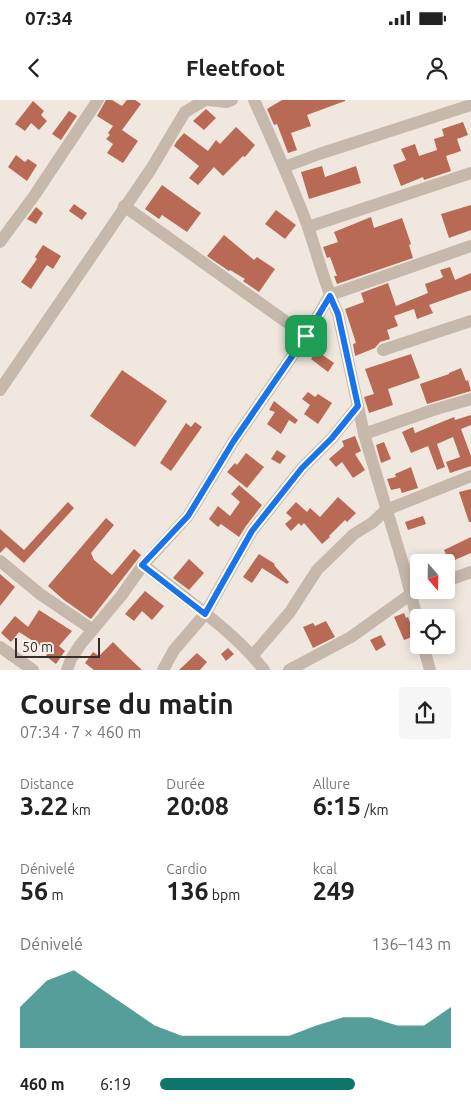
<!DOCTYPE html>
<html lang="fr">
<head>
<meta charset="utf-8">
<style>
  :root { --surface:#fff; --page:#f6f6f6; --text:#222; --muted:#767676; --accent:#0f766e }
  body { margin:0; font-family:Ubuntu,sans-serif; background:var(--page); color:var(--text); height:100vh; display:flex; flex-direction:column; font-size:19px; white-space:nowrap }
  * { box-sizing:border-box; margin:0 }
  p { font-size:16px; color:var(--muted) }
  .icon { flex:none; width:28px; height:28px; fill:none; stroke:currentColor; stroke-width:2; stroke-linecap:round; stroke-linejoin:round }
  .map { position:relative; height:570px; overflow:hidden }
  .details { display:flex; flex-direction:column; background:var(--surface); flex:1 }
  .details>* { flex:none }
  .needle { width:32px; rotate:160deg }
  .buttons { position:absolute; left:410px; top:454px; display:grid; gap:10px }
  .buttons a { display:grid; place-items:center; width:45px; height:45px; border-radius:5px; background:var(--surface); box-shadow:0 2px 12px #0003; font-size:25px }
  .scale { position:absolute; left:15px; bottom:12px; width:85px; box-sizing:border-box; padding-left:5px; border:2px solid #362e2a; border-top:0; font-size:14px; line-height:18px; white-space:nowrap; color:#362e2a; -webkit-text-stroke:4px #f8f2eb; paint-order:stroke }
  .pin { position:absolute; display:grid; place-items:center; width:42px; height:42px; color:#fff; margin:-21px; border-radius:10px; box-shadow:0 2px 8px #0006 }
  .round { display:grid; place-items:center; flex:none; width:52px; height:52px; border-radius:5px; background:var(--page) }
  .headline { display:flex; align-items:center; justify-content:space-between; height:85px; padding:0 20px }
  h1 { font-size:28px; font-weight:600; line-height:38px }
  .stats { display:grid; grid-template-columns:repeat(3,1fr); gap:8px; height:85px; padding:5px 20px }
  .stats div { display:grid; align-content:center }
  .stats b { font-size:25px; font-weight:600 }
  .stats small { font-size:14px; font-weight:400 }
  .stats p { font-size:14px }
  .chart { height:140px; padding:10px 20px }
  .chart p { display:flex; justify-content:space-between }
  .chart svg { width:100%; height:90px; margin-top:5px; fill:var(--accent); opacity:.7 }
  ul { padding:0 20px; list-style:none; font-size:16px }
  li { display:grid; grid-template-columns:80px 60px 1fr; align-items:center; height:38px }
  li i { height:12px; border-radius:6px; background:var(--accent) }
  .status { display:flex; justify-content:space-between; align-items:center; height:35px; padding:0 25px; background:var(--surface); direction:ltr }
  .status svg { height:14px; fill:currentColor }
  header { display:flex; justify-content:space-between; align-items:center; height:65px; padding:0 20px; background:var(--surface); font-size:22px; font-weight:600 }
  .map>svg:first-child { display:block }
  .building { fill:#b86a55 }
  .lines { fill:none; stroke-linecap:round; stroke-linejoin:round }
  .minor { stroke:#c7b8ac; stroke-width:12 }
  .route-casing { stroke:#fff; stroke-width:10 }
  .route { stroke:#1a73e8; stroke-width:6 }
</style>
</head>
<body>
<div class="status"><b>07:34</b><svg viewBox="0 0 49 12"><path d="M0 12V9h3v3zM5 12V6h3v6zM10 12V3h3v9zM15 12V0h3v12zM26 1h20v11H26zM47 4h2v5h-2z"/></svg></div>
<header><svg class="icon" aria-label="back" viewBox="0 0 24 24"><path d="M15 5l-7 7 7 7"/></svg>Fleetfoot<svg class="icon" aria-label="person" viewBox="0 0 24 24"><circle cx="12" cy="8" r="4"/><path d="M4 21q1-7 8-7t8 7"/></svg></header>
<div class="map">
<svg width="471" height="570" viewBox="0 0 471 570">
  <rect width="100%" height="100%" fill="#f0e8df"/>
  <!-- building -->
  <g class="building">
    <path d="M106 0H112L122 6 127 0H135L141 4 122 30 138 41 123 63 107 53 113 44 106 39 110 35 108 33 113 26 97 16Z"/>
    <path d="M282 0H345V1L307 15 311 26 291 33 297 50 288 53 277 24 274 25 267 9Z"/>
    <path d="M33 1 44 11 41 15 47 21 39 30 31 23 25 31 15 24Z"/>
    <path d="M206 9 216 18 204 30 193 21Z"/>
    <path d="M69 11 77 16 61 40 52 34Z"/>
    <path d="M463 22 468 35 457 39 461 51 446 56 451 71 424 80 423 77 401 86 393 65 406 60 401 49 415 44 419 56 437 50 434 39 444 36 442 29Z"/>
    <path d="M236 27 255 45 245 57 243 56 223 76 214 67 198 85 189 78 199 66 174 46 177 41 184 33 208 51 216 40 220 44Z"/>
    <path d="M16 55 25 62 28 59 37 65 27 81 8 67Z"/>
    <path d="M322 66 325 77 356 66 361 83 309 99 301 72Z"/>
    <path d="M162 85 201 113 187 132 162 115 159 119 145 109Z"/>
    <path d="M74 104 87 113 82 120 69 111Z"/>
    <path d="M471 105V130L449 138 441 114Z"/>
    <path d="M36 107 43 113 36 124 27 119Z"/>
    <path d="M276 110 296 125 285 139 265 124Z"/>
    <path d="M371 117 374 128 402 118 411 144 409 145 413 158 337 184 334 176H337L330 157 327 158 323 147 338 142 334 132Z"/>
    <path d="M224 135 254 160 257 157 275 169 259 192 243 181 245 179 230 170 229 171 207 156Z"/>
    <path d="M43 145 61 156 53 169 47 165 31 189 21 182 37 159 35 157Z"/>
    <path d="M450 167 455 180 471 173V190L429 205 433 213 417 219 414 209 394 216 398 226 387 230 390 239 380 242 375 248 355 256 353 244 356 243 345 209 364 202 361 193 388 183 396 206 428 193 425 184 439 179 443 177 440 170Z"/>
    <path d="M317 251 334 263 328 272 311 259Z"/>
    <path d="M411 254 420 278 388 289 393 305 369 313 364 297 374 294 365 269Z"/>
    <path d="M461 268 466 281 468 280 471 291 427 304 420 284 449 274V273Z"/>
    <path d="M122 270 167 301 135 347 90 316Z"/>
    <path d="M308 292 315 297 318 294 332 303 318 324 304 314 310 305 302 299Z"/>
    <path d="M274 301 298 320 295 324 289 320 281 334 267 324 275 312 269 310Z"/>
    <path d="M471 315V325L461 329 471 356V366L450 373 446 362 460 357 453 337 437 344 445 367 437 370 428 346 411 353 402 332 413 327 415 333 454 317 455 320Z"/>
    <path d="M195 322 202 327 171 371 160 363 186 323 191 327Z"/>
    <path d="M355 336 361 351 355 354 365 370 353 378 342 362 336 367 329 359 344 346 342 341Z"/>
    <path d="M384 342 391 359 381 363 376 345Z"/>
    <path d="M277 350 286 356 280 364 271 359Z"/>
    <path d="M246 353 264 367 247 388 227 372 235 363 237 365Z"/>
    <path d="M411 367 418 388 402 393 400 388 391 390 387 379 396 377 395 374Z"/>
    <path d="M239 385 262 405 246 426 239 437 221 424 218 427 209 419 218 406 230 416 240 402 231 394Z"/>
    <path d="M471 389V422H469L459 392Z"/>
    <path d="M338 397 356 413 347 422 345 420 329 436 330 437 322 444 304 423 301 426 299 423 291 431 285 424 292 418 286 413 296 402 307 412 310 408 320 417Z"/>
    <path d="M68 402 74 408 24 463 6 447 0 453V429L24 450Z"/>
    <path d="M423 416 426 424 408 430 405 422Z"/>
    <path d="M106 418 114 425 91 453 94 460 112 475 134 449 141 455 91 519 64 500 48 486Z"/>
    <path d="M471 437V453L450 462 444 450Z"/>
    <path d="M259 454 275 464 274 465 289 482 287 484 262 468 252 483 243 477Z"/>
    <path d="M189 459 204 473 189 490 173 478Z"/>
    <path d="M0 474 15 487 0 506Z"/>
    <path d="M145 491 164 506 152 520 142 511 134 521 125 514Z"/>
    <path d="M39 510 72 531 59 546 65 551 56 564 46 556 49 551 19 532 11 542 1 533 15 516 28 527Z"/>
    <path d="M404 513 406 518 408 517 413 531 417 535 404 540 394 517Z"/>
    <path d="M326 521 335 537 313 548 303 527 313 523 315 526Z"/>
    <path d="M381 535 386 545 376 551 370 540Z"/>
    <path d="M113 542 126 555 142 570H94L85 563 93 552 99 556Z"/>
    <path d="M228 548 234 554 226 561 221 554Z"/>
    <path d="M197 553 207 562 200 570H179Z"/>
  </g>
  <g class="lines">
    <!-- minor -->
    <g class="minor">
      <path d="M209 0 227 2 232 0"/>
      <path d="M254 0C273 42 292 84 308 127 318 156 325 186 338 214L364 334 403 464 419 526"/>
      <path d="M284 67 319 54 471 5"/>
      <path d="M124 106 306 236"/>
      <path d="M308 127 471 73"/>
      <path d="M0 142 34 96 98 0"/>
      <path d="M383 250 471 221"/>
      <path d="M0 290 151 69 185 12 205 0"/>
      <path d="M364 334 433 310 471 299"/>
      <path d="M0 461 40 494 93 530"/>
      <path d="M143 465C182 496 234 531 264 570"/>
      <path d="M446 481 471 472"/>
      <path d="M423 545 430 570"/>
      <path d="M0 547 33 570"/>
      <path d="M253 555 290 512 317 470 354 434 372 423 386 410 471 376"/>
      <path d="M67 570 71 559 80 545 121 496 143 465 188 416 233 342 306 236 330 195 471 146"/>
      <path d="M163 570 174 550 205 514 252 431 302 368 332 338 358 306"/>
      <path d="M289 570 351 537 411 494 421 490"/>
    </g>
  </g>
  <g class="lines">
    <!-- route casing -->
    <g class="route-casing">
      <path id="route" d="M330 196 338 214 358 306 332 338 302 368 252 431 205 514 142 465 188 416 233 342 306 236Z"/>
    </g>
    <!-- route -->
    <use href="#route" class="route"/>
  </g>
</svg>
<div class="buttons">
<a><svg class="needle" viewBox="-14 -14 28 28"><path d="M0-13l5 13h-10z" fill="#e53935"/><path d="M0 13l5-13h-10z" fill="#767676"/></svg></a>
<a><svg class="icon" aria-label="locate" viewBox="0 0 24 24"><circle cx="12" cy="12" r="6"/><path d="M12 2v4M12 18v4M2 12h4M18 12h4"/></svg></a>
</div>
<div class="scale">50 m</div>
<div class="pin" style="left:306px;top:236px;background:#1e9e55"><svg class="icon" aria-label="arrive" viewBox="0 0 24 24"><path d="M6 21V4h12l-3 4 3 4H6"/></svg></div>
</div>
<section class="details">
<div class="headline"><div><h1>Course du matin</h1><p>07:34 · 7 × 460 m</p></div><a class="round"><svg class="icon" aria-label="share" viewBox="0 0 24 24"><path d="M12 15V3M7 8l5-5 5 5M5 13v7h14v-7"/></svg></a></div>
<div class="stats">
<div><p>Distance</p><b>3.22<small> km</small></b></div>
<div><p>Durée</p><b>20:08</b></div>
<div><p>Allure</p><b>6:15<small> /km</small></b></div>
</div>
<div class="stats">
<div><p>Dénivelé</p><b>56<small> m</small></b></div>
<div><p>Cardio</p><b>136<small> bpm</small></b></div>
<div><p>kcal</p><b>249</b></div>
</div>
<div class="chart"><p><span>Dénivelé</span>136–143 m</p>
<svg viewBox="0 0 160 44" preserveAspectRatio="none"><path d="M0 44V24L10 11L20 6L30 15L40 24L50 33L60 38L70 38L80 38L90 38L100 38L110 33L120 29L130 29L140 33L150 33L160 24V44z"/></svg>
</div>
<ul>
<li><b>460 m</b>6:19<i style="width:67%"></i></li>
</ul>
</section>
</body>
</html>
